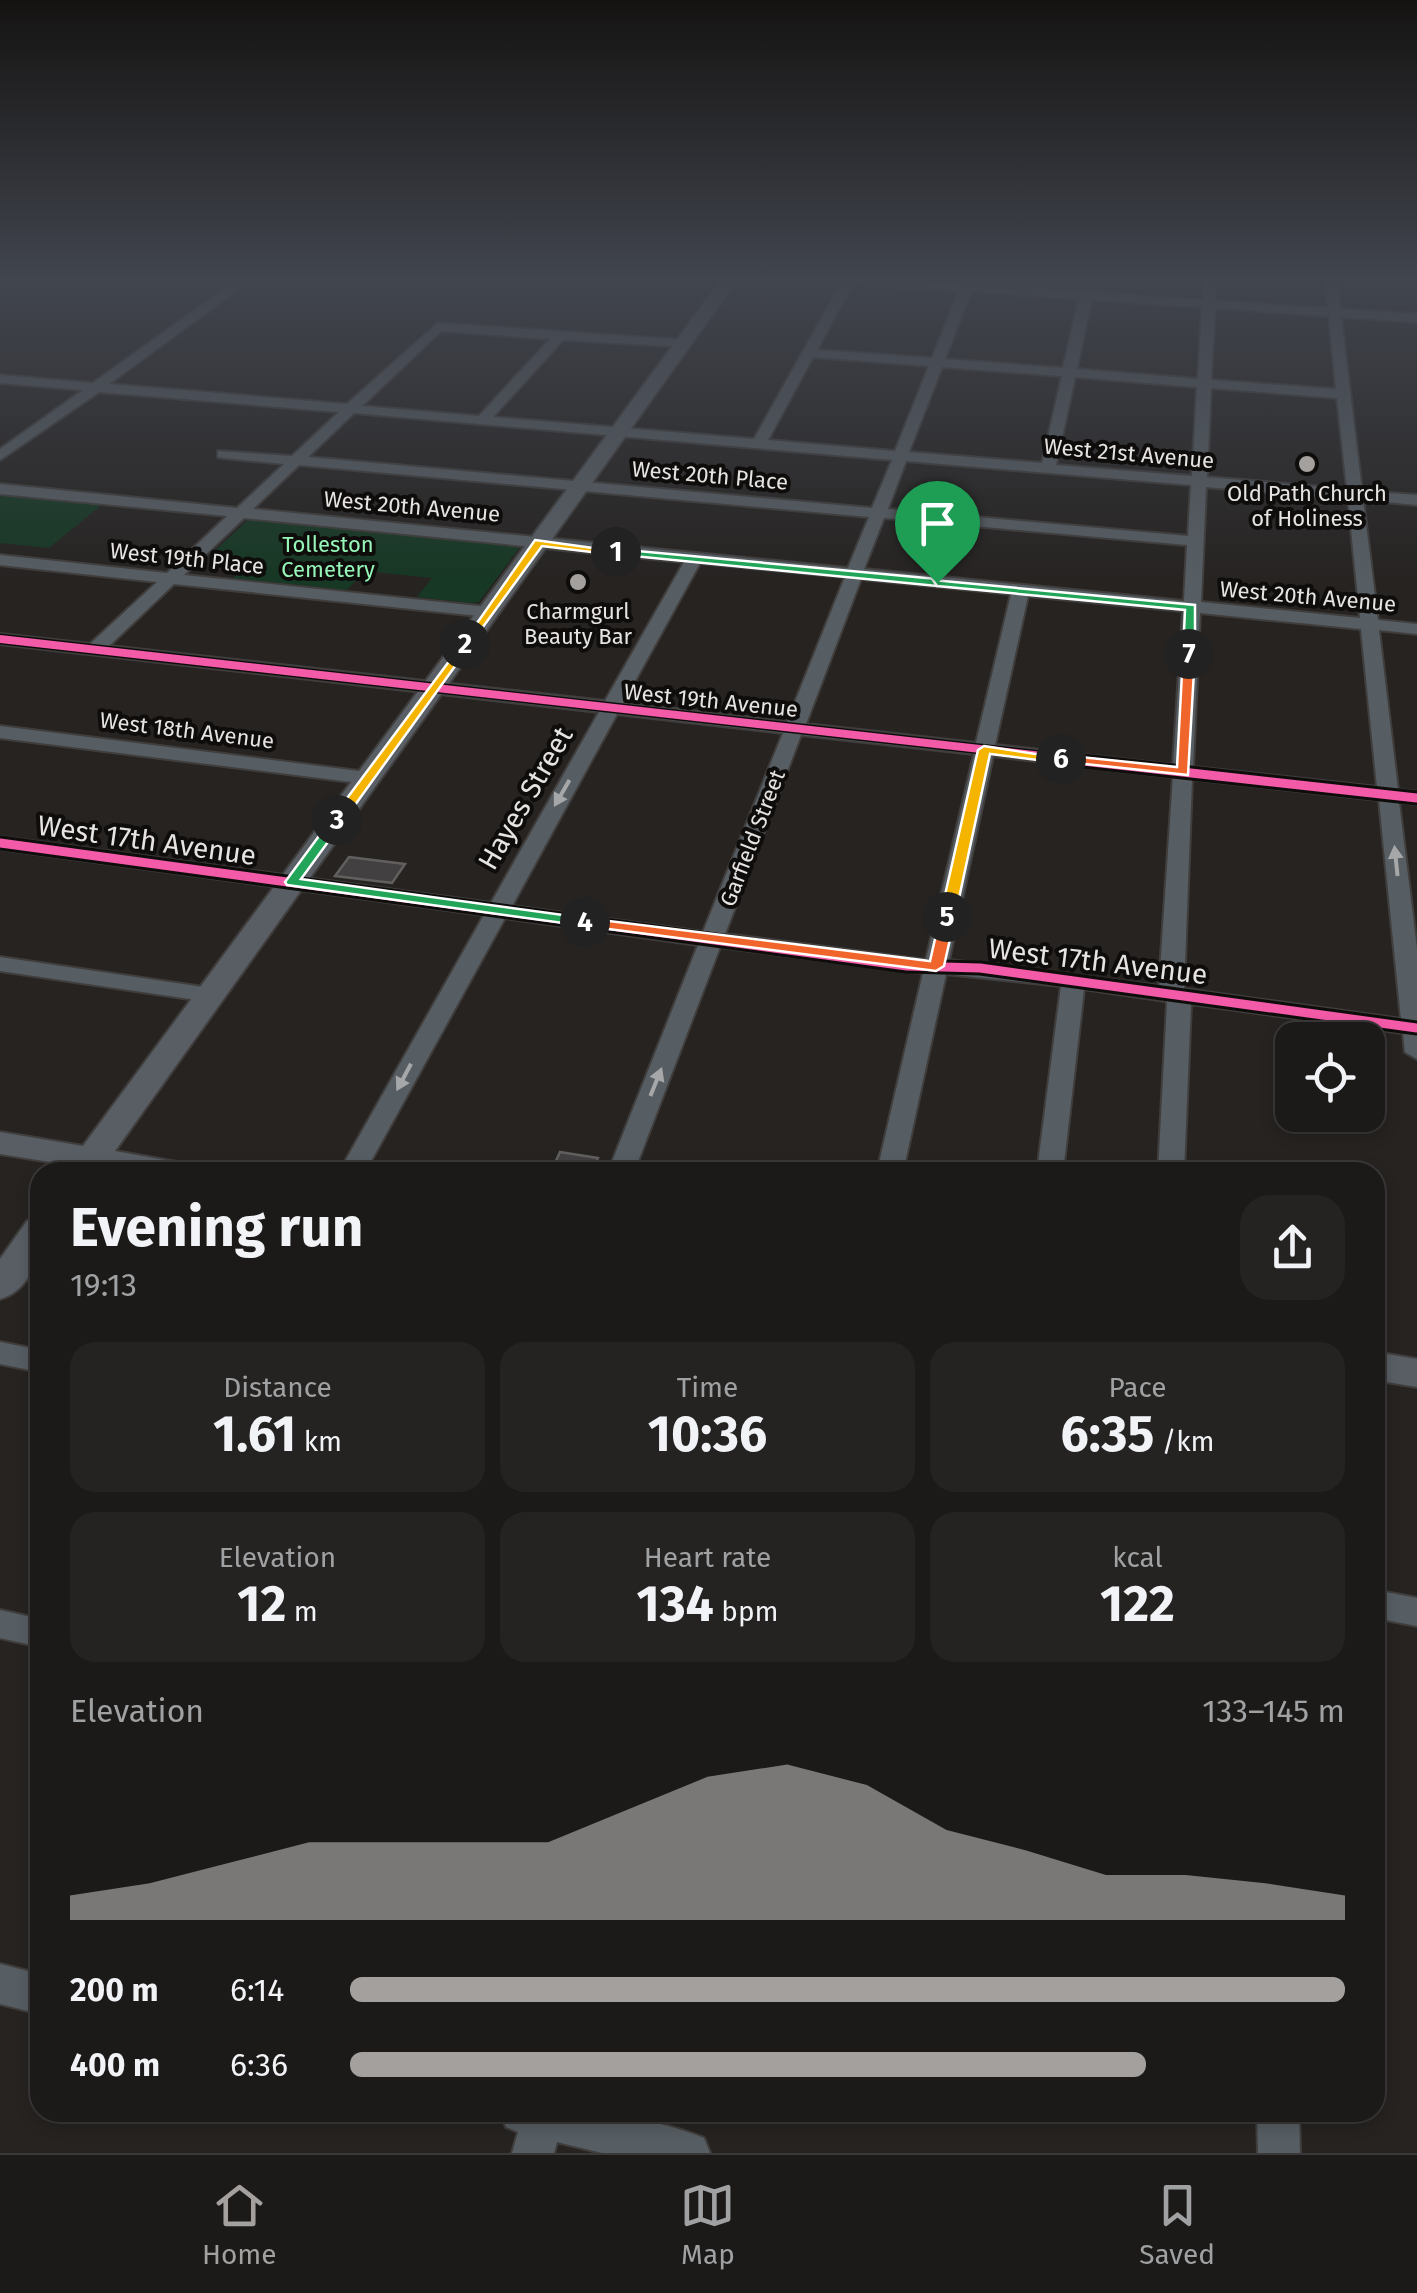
<!DOCTYPE html>
<html lang="en">
<head>
<meta charset="utf-8">
<style>
  :root { --surface:#1c1a19; --page:#252322; --text:#f1f3f6; --muted:#a0a1a2; --line:#3a3838; --accent:#a3a09e }
  body { margin:0; font-family:"Fira Sans",sans-serif; background:var(--page); color:var(--text); height:100vh; display:flex; flex-direction:column; font-size:38px; white-space:nowrap }
  * { box-sizing:border-box; margin:0 }
  p { font-size:32px; color:var(--muted) }
  .icon { flex:none; width:55px; height:55px; fill:none; stroke:currentColor; stroke-width:2; stroke-linecap:round; stroke-linejoin:round }
  .map { position:relative; flex:1; overflow:hidden }
  .details { position:absolute; left:30px; top:1162px; width:1355px; height:960px; display:flex; flex-direction:column; background:var(--surface); border-radius:30px; box-shadow:0 5px 15px #0003,0 0 0 2px var(--line) }
  .details>* { flex:none }
  .buttons { position:absolute; left:1275px; top:1022px; display:grid; gap:20px }
  .buttons a { display:grid; place-items:center; width:110px; height:110px; border-radius:20px; background:var(--surface); box-shadow:0 5px 15px #0003,0 0 0 2px var(--line); font-size:50px }
  .pin { position:absolute; display:grid; place-items:center; width:85px; height:85px; color:#fff; margin:-102px -42px; border-radius:50% 50% 50% 0; rotate:-45deg; box-shadow:0 0 10px #0007 }
  .pin .icon { rotate:45deg }
  .km { position:absolute; width:50px; height:50px; margin:-25px; border-radius:50%; background:#222; color:#fff; font-size:28px; line-height:50px; text-align:center }
  .round { display:grid; place-items:center; flex:none; width:105px; height:105px; border-radius:30px; background:var(--page) }
  .head { display:flex; align-items:center; justify-content:space-between; height:170px; padding:0 40px }
  h1 { font-size:55px; font-weight:700; line-height:75px }
  .figures { display:grid; grid-template-columns:repeat(3,1fr); gap:15px; height:170px; padding:10px 40px }
  .figures div { display:grid; align-content:center; border-radius:25px; background:var(--page); text-align:center }
  .figures b { font-size:50px; font-weight:700 }
  .figures small { font-size:28px; font-weight:400 }
  .figures p { font-size:28px }
  .chart { height:280px; padding:20px 40px }
  .chart p { display:flex; justify-content:space-between }
  .chart svg { width:100%; height:180px; margin-top:10px; fill:var(--accent); opacity:.7 }
  ul { padding:0 40px; list-style:none; font-size:32px }
  li { display:grid; grid-template-columns:160px 120px 1fr; align-items:center; height:75px }
  li i { height:25px; border-radius:12px; background:var(--accent) }
  .tab-bar { display:flex; justify-content:space-around; align-items:center; height:140px; border-top:2px solid var(--line); background:var(--surface); font-size:28px; color:var(--muted) }
  .tab-bar a { display:grid; justify-items:center; gap:5px }
  .tab-bar .selected { color:var(--accent) }
  .map>svg:first-child { display:block }
  .green { fill:#173824 }
  .building { fill:#424040; stroke:#61605f; stroke-width:2.5 }
  .lines { fill:none; stroke-linecap:round; stroke-linejoin:round }
  .minor-casing { stroke:#403e3d; stroke-width:4 }
  .major-casing { stroke:#403e3d; stroke-width:4 }
  .minor { fill:#575e63; fill-rule:evenodd }
  .major { fill:#585e64; fill-rule:evenodd }
  .cycleway-far1-casing { stroke:#0f0d0c; stroke-width:11 }
  .cycleway-casing { stroke:#0f0d0c; stroke-width:15 }
  .cycleway-far1 { stroke:#f35aa7; stroke-width:8 }
  .cycleway { stroke:#f35aa7; stroke-width:9 }
  .oneway { fill:#a6a7a8 }
  .split-1 { fill:#22a559; stroke:#fff; stroke-width:2.5 }
  .split-2 { fill:#f5b400; stroke:#fff; stroke-width:2.5 }
  .split-3 { fill:#f5b400; stroke:#fff; stroke-width:2.5 }
  .split-4 { fill:#22a559; stroke:#fff; stroke-width:2.5 }
  .split-5 { fill:#f0652b; stroke:#fff; stroke-width:2.5 }
  .split-6 { fill:#f5b400; stroke:#fff; stroke-width:2.5 }
  .split-7 { fill:#f0652b; stroke:#fff; stroke-width:2.5 }
  .split-8 { fill:#22a559; stroke:#fff; stroke-width:2.5 }
  .poi-dot { fill:#a3a09e; stroke:#0f0d0c; stroke-width:4 }
  .labels { text-anchor:middle; stroke-width:8; stroke-linejoin:round; paint-order:stroke }
  .far-street-label { font-size:22px; fill:#e6e3e1; stroke:#0f0d0c }
  .far-poi-label { font-size:22px; fill:#e6e3e1; stroke:#0f0d0c }
  .far-park-label { font-size:22px; fill:#96f6b8; stroke:#0f0d0c }
  .street-label { font-size:28px; fill:#e6e3e1; stroke:#0f0d0c }
</style>
</head>
<body>
<div class="map">
<svg width="1417" height="2153" viewBox="0 0 1417 2153">
  <rect width="100%" height="100%" fill="#262321"/>
  <!-- green -->
  <g class="green">
    <path d="M0 492 105 502 49 548 0 543Z"/>
    <path d="M251 517 523 543 479 602 471 603 417 597 432 578 365 571 347 590 233 578 250 560 209 556Z"/>
  </g>
  <!-- building -->
  <g class="building">
    <path d="M349 857 405 864 392 883 335 876Z"/>
    <path d="M560 1152 598 1158 592 1172H551Z"/>
  </g>
  <g class="lines">
    <!-- minor casing -->
    <g class="minor-casing">
      <g id="minor">
        <path d="M237 280H251L109 384 347 404 438 323 683 340 689 344 688 347 563 340 493 417 754 439 843 280 962 284 963 280H975L973 284 1203 300 1204 280H1216L1215 301 1328 308 1325 280H1337L1340 309 1417 314V322L1341 317 1362 491 1417 495V505L1363 500 1378 620 1417 624V634L1379 630 1398 790 1417 792V804L1399 802 1417 949V1059L1405 1052 1403 1033 1191 1004 1184 1172H1158L1167 1004 1166 1001 1084 989 1063 1172H1037L1061 986 946 974 903 1172H877L923 973 720 947 634 1172H608L698 945 505 918 365 1172H339L484 915 0 849V837L491 903 599 712 0 644V634L90 644 157 582 0 565V555L167 573 227 516 0 494V484L237 508 284 464 223 458 218 457V451L292 456 339 412 99 392 0 460V449L83 390 0 383V375L93 383ZM853 283 959 291 932 358 817 350ZM971 291 1079 299 1063 368 945 359ZM1091 300 1202 307 1198 379 1077 369ZM1215 308 1329 316 1336 389 1211 380ZM441 331 550 339 479 416 362 406ZM813 357 929 366 895 451 768 440ZM942 367 1062 376 1042 463 909 452ZM1075 377 1197 387 1192 476 1056 465ZM1211 388 1337 398 1347 489 1207 477ZM354 413 892 460 872 508 308 457ZM906 461 1191 485 1188 536 888 509ZM299 465 869 517 848 568 253 509ZM1206 487 1348 499 1360 618 1201 602ZM244 518 684 562 605 701 109 646 174 584 488 617 497 612 488 607 184 575ZM884 518 1187 545 1184 601 864 569ZM700 563 845 577 787 722 623 703ZM861 579 1011 594 976 743 806 724ZM1028 596 1183 611 1173 765 995 745ZM1200 613 1361 629 1377 787 1193 767ZM617 714 783 733 703 932 512 906ZM801 735 974 754 926 960 725 934ZM993 756 1173 777 1159 986 949 960ZM1192 779 1379 800 1401 1019 1184 989Z"/>
        <path d="M0 726 367 772 377 778 367 784 0 738Z"/>
        <path d="M0 957 210 988 222 995 210 1002 0 971Z"/>
        <path d="M0 1342 40 1350V1372L0 1364Z"/>
        <path d="M1375 1590 1417 1598V1626L1375 1618Z"/>
        <path d="M0 1610 40 1619V1647L0 1638Z"/>
        <path d="M0 1964 40 1974V2014L0 2004Z"/>
        <path d="M500 2112C570 2112 638 2111 704 2138L710 2153H602L557 2142 554 2153H512L518 2132 506 2127Z"/>
        <path d="M1257 2112H1299L1300 2153H1258Z"/>
      </g>
    </g>
    <!-- major casing -->
    <g class="major-casing">
      <g id="major">
        <path d="M721 280H737L115 1151 188 1164 193 1172H65L69 1165 0 1154V1132L83 1146Z"/>
        <path d="M40 1218C40 1249 35 1289 0 1299V1259L27 1221Z"/>
        <path d="M1375 1352 1417 1359V1387L1375 1380Z"/>
      </g>
    </g>
    <!-- minor -->
    <use href="#minor" class="minor"/>
    <!-- major -->
    <use href="#major" class="major"/>
    <!-- cycleway-far1 casing -->
    <g class="cycleway-far1-casing">
      <path id="cycleway-far1" d="M0 639 1105 763"/>
    </g>
    <!-- cycleway casing -->
    <g class="cycleway-casing">
      <g id="cycleway">
        <path d="M1083 761 1417 798"/>
        <path d="M0 843 907 966 980 968 1417 1028"/>
      </g>
    </g>
    <!-- cycleway-far1 -->
    <use href="#cycleway-far1" class="cycleway-far1"/>
    <!-- cycleway -->
    <use href="#cycleway" class="cycleway"/>
  </g>
  <!-- one-way arrows -->
  <defs><path id="oneway-solid" d="M-6-.8H1V-3.2L6.5 0L1 3.2V.8H-6Z" transform="scale(2.5)"/></defs>
  <g class="oneway">
    <use href="#oneway-solid" transform="translate(562 793) rotate(120)"/>
    <use href="#oneway-solid" transform="translate(1396 861) rotate(-96)"/>
    <use href="#oneway-solid" transform="translate(404 1077) rotate(118)"/>
    <use href="#oneway-solid" transform="translate(656 1082) rotate(-68)"/>
  </g>
  <!-- sky -->
  <linearGradient id="sky" x2="0" y2="1"><stop stop-color="#151312"/><stop offset="0.48" stop-color="#41454e"/><stop offset="1" stop-color="#41454e" stop-opacity="0"/></linearGradient>
  <rect width="1417" height="581" fill="url(#sky)"/>
  <!-- split-1 -->
  <path class="split-1" d="M616 549 937 579 942 583 937 586 613 554Z"/>
  <!-- split-2 -->
  <path class="split-2" d="M535 540 622 552 616 555 542 546 469 646H461Z"/>
  <!-- split-3 -->
  <path class="split-3" d="M465 640 471 644 342 823H333V817Z"/>
  <!-- split-4 -->
  <path class="split-4" d="M333 817 344 820 301 879 585 918 592 922 585 926 287 885 285 882Z"/>
  <!-- split-5 -->
  <path class="split-5" d="M947 912 955 917 944 966 936 971 585 926 577 922 585 918 930 961 940 917Z"/>
  <!-- split-6 -->
  <path class="split-6" d="M984 746 1068 759 1061 763 990 754 955 917 947 921 940 917 978 750Z"/>
  <!-- split-7 -->
  <path class="split-7" d="M1189 650 1195 654 1188 775 1057 761V756L1061 755 1177 767 1183 654Z"/>
  <!-- split-8 -->
  <path class="split-8" d="M933 580 1195 605V654L1189 657 1183 654 1185 610 937 586Z"/>
  <!-- markers -->
  <g class="poi-dot">
    <circle cx="1307" cy="464" r="10"/>
    <circle cx="578" cy="582" r="10"/>
  </g>
  <g class="labels">
    <!-- far-street labels -->
    <g class="far-street-label">
      <text transform="translate(1129 453) rotate(5)" y="8">West 21st Avenue</text>
      <text transform="translate(710 475) rotate(5)" y="8">West 20th Place</text>
      <text transform="translate(412 506) rotate(5)" y="8">West 20th Avenue</text>
      <text transform="translate(187 558) rotate(6)" y="8">West 19th Place</text>
      <text transform="translate(1308 596) rotate(5)" y="8">West 20th Avenue</text>
      <text transform="translate(711 700) rotate(6)" y="8">West 19th Avenue</text>
      <text transform="translate(187 730) rotate(7)" y="8">West 18th Avenue</text>
      <text transform="translate(752 838) rotate(-69)" y="8">Garfield Street</text>
    </g>
    <!-- far-poi labels -->
    <g class="far-poi-label">
      <text x="1307" y="501">Old Path Church<tspan x="1307" dy="25">of Holiness</tspan></text>
      <text x="578" y="619">Charmgurl<tspan x="578" dy="25">Beauty Bar</tspan></text>
    </g>
    <!-- far-park labels -->
    <g class="far-park-label">
      <text x="328" y="552">Tolleston<tspan x="328" dy="25">Cemetery</tspan></text>
    </g>
    <!-- street labels -->
    <g class="street-label">
      <text transform="translate(525 798) rotate(-60)" y="10">Hayes Street</text>
      <text transform="translate(147 840) rotate(8)" y="10">West 17th Avenue</text>
      <text transform="translate(1098 961) rotate(7)" y="10">West 17th Avenue</text>
    </g>
  </g>
</svg>
<div class="buttons">
<a><svg class="icon" aria-label="locate" viewBox="0 0 24 24"><circle cx="12" cy="12" r="6"/><path d="M12 2v4M12 18v4M2 12h4M18 12h4"/></svg></a>
</div>
<div class="pin" style="left:937px;top:583px;background:#1e9e55"><svg class="icon" aria-label="arrive" viewBox="0 0 24 24"><path d="M6 21V4h12l-3 4 3 4H6"/></svg></div>
<b class="km" style="left:616px;top:552px">1</b>
<b class="km" style="left:465px;top:644px">2</b>
<b class="km" style="left:337px;top:820px">3</b>
<b class="km" style="left:585px;top:922px">4</b>
<b class="km" style="left:947px;top:917px">5</b>
<b class="km" style="left:1061px;top:759px">6</b>
<b class="km" style="left:1189px;top:654px">7</b>
<section class="details">
<div class="head"><div><h1>Evening run</h1><p>19:13</p></div><a class="round"><svg class="icon" aria-label="share" viewBox="0 0 24 24"><path d="M12 15V3M7 8l5-5 5 5M5 13v7h14v-7"/></svg></a></div>
<div class="figures">
<div><p>Distance</p><b>1.61<small> km</small></b></div>
<div><p>Time</p><b>10:36</b></div>
<div><p>Pace</p><b>6:35<small> /km</small></b></div>
</div>
<div class="figures">
<div><p>Elevation</p><b>12<small> m</small></b></div>
<div><p>Heart rate</p><b>134<small> bpm</small></b></div>
<div><p>kcal</p><b>122</b></div>
</div>
<div class="chart"><p><span>Elevation</span>133–145 m</p>
<svg viewBox="0 0 160 44" preserveAspectRatio="none"><path d="M0 44V38L10 35L20 30L30 25L40 25L50 25L60 25L70 17L80 9L90 6L100 11L110 22L120 27L130 33L140 33L150 35L160 38V44z"/></svg>
</div>
<ul>
<li><b>200 m</b>6:14<i style="width:100%"></i></li>
<li><b>400 m</b>6:36<i style="width:80%"></i></li>
</ul>
</section>
</div>
<nav class="tab-bar">
<a class="selected"><svg class="icon" aria-label="home" viewBox="0 0 24 24"><path d="M3 11l9-7 9 7M6 9v11h12V9"/></svg>Home</a>
<a><svg class="icon" aria-label="map" viewBox="0 0 24 24"><path d="M3 6l6-2 6 2 6-2v14l-6 2-6-2-6 2zM9 4v14M15 6v14"/></svg>Map</a>
<a><svg class="icon" aria-label="saved" viewBox="0 0 24 24"><path d="M7 4h10v16l-5-4-5 4z"/></svg>Saved</a>
</nav>
</body>
</html>
